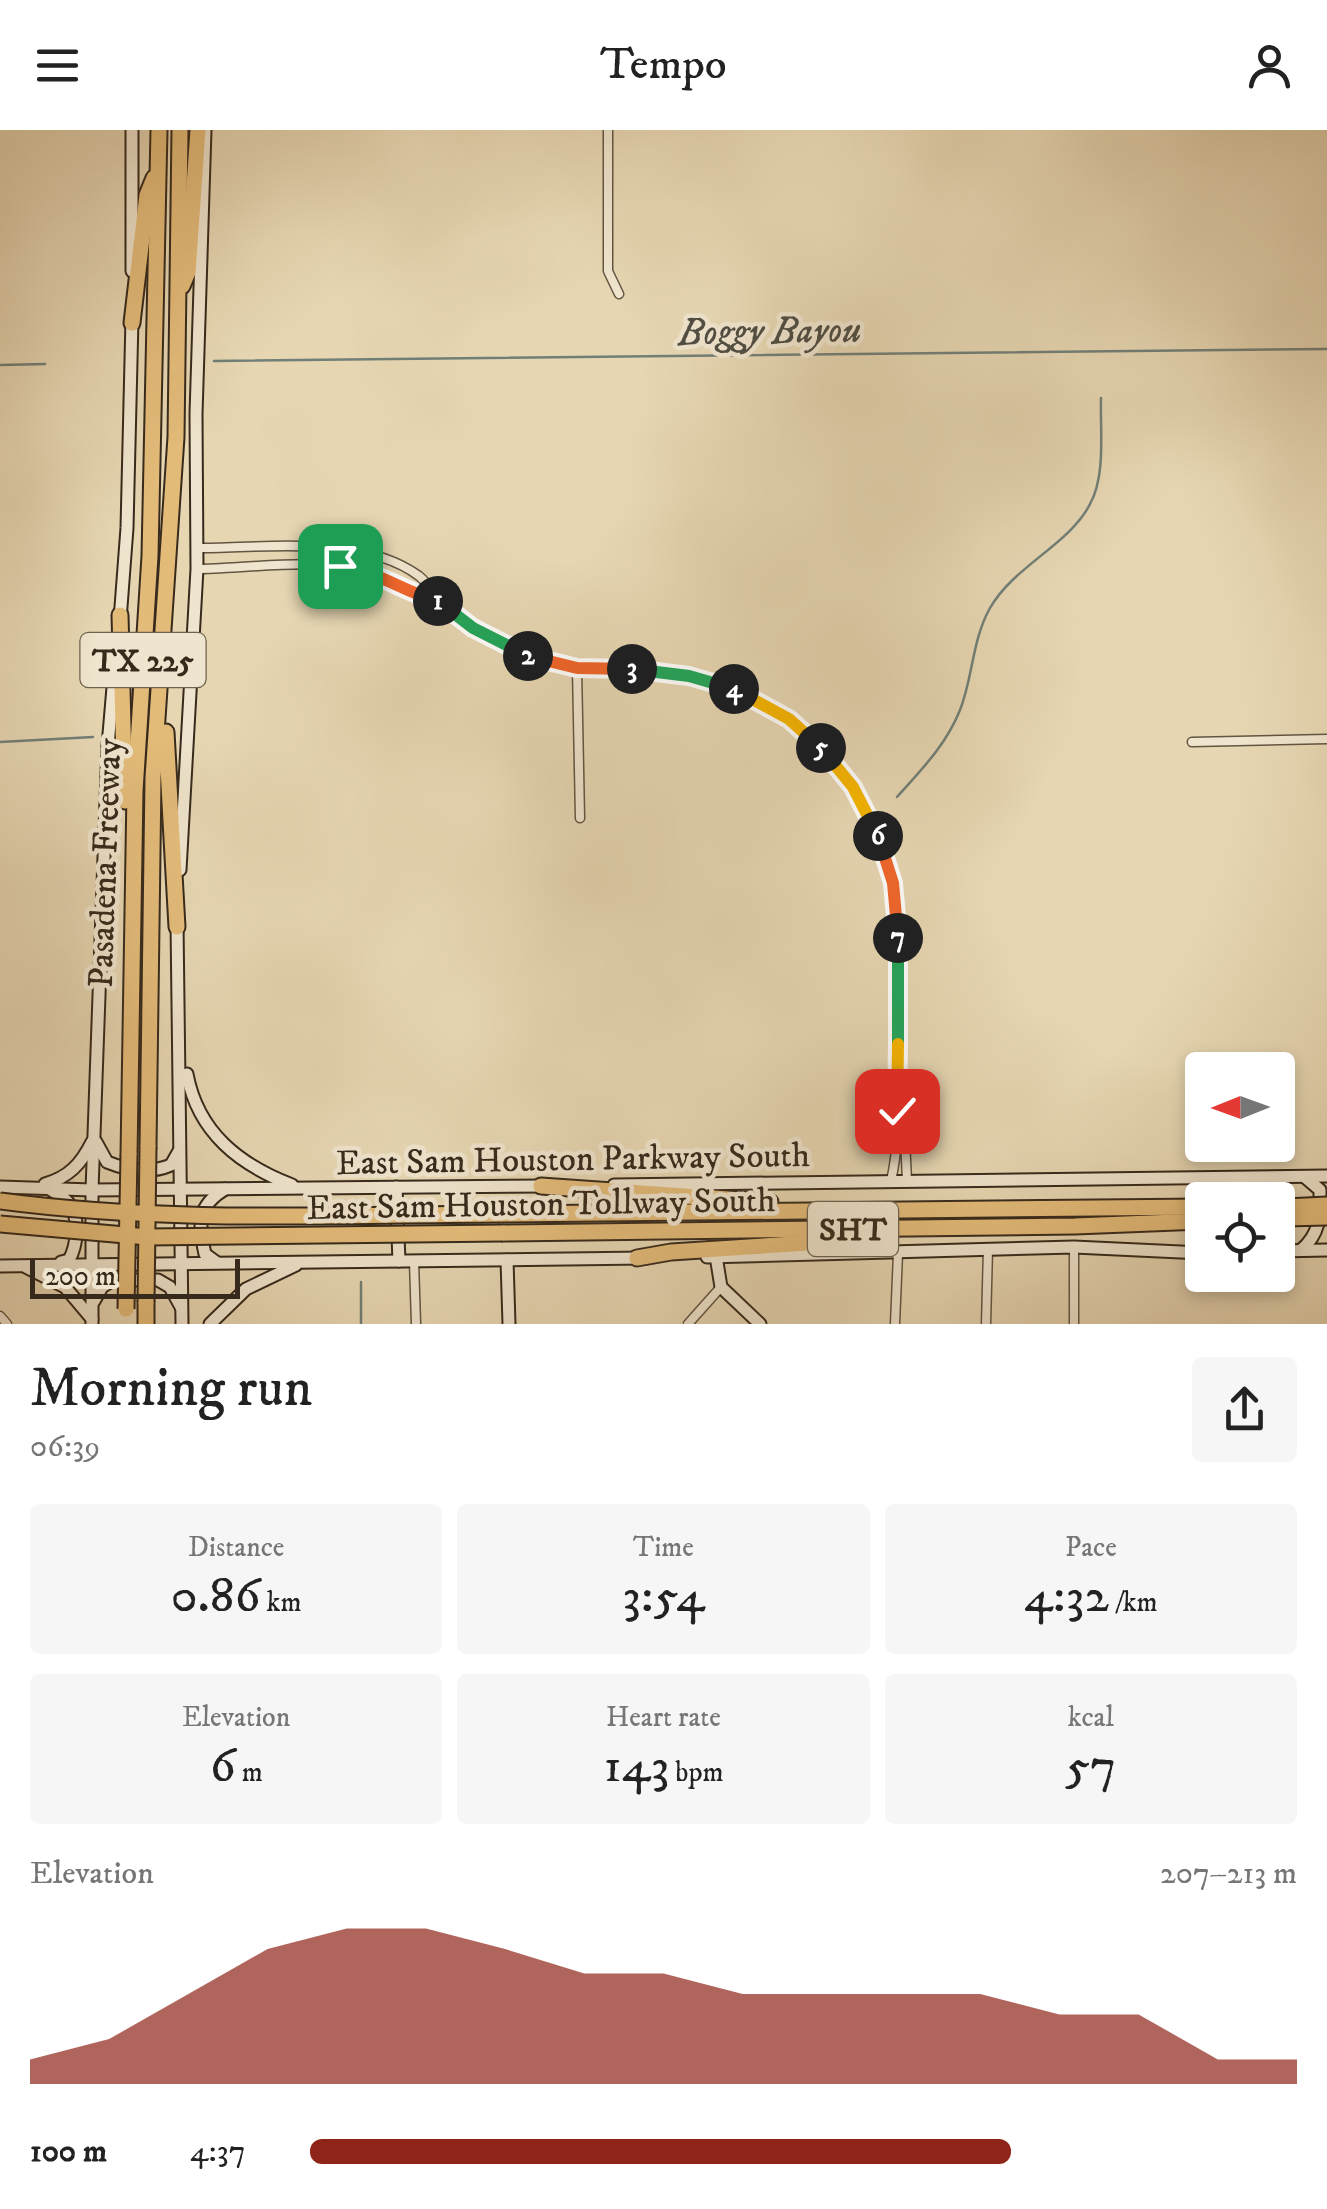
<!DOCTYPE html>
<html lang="en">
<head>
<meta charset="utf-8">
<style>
  :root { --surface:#fff; --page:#f6f6f6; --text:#222; --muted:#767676; --accent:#8f2418 }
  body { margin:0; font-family:"IM FELL DW Pica",serif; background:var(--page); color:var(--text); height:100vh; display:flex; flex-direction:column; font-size:38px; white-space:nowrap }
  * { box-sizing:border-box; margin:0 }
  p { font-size:32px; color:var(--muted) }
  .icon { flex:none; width:55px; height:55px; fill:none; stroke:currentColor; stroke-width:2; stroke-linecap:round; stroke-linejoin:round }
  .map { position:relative; height:1194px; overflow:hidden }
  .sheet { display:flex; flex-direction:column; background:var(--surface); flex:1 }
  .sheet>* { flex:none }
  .needle { width:65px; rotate:269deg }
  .buttons { position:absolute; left:1185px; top:922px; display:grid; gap:20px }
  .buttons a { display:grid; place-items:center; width:110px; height:110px; border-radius:10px; background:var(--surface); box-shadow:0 5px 15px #0003; font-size:50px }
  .scale { position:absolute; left:30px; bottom:25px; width:210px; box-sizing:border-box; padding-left:10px; border:5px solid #372a1c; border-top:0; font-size:28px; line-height:35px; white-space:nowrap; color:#372a1c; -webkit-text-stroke:8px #efe4cd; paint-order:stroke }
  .pin { position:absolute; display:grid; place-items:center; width:85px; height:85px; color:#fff; margin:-42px; border-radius:20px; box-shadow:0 5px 15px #0006 }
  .km { position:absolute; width:50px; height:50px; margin:-25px; border-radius:50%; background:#222; color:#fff; font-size:28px; line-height:50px; text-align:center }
  .round { display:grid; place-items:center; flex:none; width:105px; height:105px; border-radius:10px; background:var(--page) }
  .overview { display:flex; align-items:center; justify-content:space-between; height:170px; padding:0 30px }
  h1 { font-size:55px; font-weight:600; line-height:75px }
  .stats { display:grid; grid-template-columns:repeat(3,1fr); gap:15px; height:170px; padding:10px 30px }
  .stats div { display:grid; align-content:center; border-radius:10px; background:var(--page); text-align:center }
  .stats b { font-size:50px; font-weight:600 }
  .stats small { font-size:28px; font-weight:400 }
  .stats p { font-size:28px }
  .chart { height:280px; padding:20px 30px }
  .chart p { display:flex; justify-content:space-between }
  .chart svg { width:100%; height:180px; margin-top:10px; fill:var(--accent); opacity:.7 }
  ul { padding:0 30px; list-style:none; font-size:32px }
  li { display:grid; grid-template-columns:160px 120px 1fr; align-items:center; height:75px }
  li i { height:25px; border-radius:12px; background:var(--accent) }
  header { display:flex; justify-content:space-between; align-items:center; height:130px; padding:0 30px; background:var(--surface); font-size:45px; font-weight:600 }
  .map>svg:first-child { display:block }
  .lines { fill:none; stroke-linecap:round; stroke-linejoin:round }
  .stream { stroke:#717f77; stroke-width:2.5 }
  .street-casing { stroke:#635542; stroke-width:11 }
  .secondary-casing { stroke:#372a1c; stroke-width:15 }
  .highway-casing { stroke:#372a1c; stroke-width:19 }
  .street { stroke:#efe4cd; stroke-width:8 }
  .secondary { stroke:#efe4cd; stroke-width:11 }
  .highway { stroke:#e3bb79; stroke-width:15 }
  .highway-bridge-casing { stroke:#372a1c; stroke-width:19; stroke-linecap:butt }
  .highway-bridge { stroke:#e3bb79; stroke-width:15 }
  .split-1-casing { stroke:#fff; stroke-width:20 }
  .split-2-casing { stroke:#fff; stroke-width:20 }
  .split-3-casing { stroke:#fff; stroke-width:20 }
  .split-4-casing { stroke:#fff; stroke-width:20 }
  .split-5-casing { stroke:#fff; stroke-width:20 }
  .split-6-casing { stroke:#fff; stroke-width:20 }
  .split-7-casing { stroke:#fff; stroke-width:20 }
  .split-8-casing { stroke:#fff; stroke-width:20 }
  .split-9-casing { stroke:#fff; stroke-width:20 }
  .split-1 { stroke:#f0652b; stroke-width:12 }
  .split-2 { stroke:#22a559; stroke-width:12 }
  .split-3 { stroke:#f0652b; stroke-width:12 }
  .split-4 { stroke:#22a559; stroke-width:12 }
  .split-5 { stroke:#f5b400; stroke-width:12 }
  .split-6 { stroke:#f5b400; stroke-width:12 }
  .split-7 { stroke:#f0652b; stroke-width:12 }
  .split-8 { stroke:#22a559; stroke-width:12 }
  .split-9 { stroke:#f5b400; stroke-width:12 }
  .labels { text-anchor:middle; stroke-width:9; stroke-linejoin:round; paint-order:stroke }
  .shield { fill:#efe4cd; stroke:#6e6251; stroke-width:2.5 }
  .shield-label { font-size:32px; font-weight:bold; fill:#372a1c }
  .street-label { font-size:35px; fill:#372a1c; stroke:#efe4cd }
  .water-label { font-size:38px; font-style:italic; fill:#4f4d42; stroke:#efe4cd }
</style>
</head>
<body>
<header><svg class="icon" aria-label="menu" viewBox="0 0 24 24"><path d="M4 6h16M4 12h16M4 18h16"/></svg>Tempo<svg class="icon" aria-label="person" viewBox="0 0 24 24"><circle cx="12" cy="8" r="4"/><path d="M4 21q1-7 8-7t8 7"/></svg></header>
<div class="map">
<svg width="1327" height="1194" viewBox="0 0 1327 1194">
  <rect width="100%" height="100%" fill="#e6d6b2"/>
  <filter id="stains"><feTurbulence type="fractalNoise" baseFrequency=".002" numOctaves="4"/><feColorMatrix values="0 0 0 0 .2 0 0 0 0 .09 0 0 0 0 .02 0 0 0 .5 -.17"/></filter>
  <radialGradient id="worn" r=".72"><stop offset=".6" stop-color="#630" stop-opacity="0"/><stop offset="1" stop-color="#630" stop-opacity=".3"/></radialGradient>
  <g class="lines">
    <!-- stream -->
    <g class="stream">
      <path d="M214 231 1327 219"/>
      <path d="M0 235 45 234"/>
      <path d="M0 612 93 607"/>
      <path d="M897 667C922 639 946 615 960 580 973 547 972 510 990 478 1014 436 1070 414 1090 374 1106 345 1100 301 1101 268"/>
      <path d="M361 1152V1194"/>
    </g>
    <!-- street casing -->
    <g class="street-casing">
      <g id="street">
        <path d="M608 0V141L619 164"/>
        <path d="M198 418C265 418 362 404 419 446 428 453 431 461 437 470 455 492 500 516 526 526 569 541 610 536 653 540 678 542 703 549 727 557 815 586 881 673 895 764 902 813 899 866 898 915 897 960 901 1008 891 1051"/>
        <path d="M197 439C245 438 314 429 360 439 388 445 410 464 438 471"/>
        <path d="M577 538 580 688"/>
        <path d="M1192 612 1327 609"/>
        <path d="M902 945 907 1051"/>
        <path d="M414 1131 416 1194"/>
        <path d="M0 1186 7 1194"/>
        <path d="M688 1194 721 1157"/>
        <path d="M895 1194 898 1123"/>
        <path d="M986 1194 988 1119"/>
        <path d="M1074 1194V1117"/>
      </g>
    </g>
    <!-- secondary casing -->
    <g class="secondary-casing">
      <g id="secondary">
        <path d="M132 141V0"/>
        <path d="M120 490 127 398 132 189"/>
        <path d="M180 740 197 439 196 284 205 0"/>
        <path d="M177 793 182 1194"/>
        <path d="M187 944C198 1003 240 1035 292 1055"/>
        <path d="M96 1012 107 1032C129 1041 150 1044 171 1035L179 1021"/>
        <path d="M45 1054C69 1047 81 1034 92 1012"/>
        <path d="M614 1055 1327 1046"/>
        <path d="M0 1057 92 1060 546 1056"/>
        <path d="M396 1057 399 1131"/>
        <path d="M51 1060C57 1064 66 1068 70 1075 80 1089 77 1116 69 1130L61 1132"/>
        <path d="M1301 1120C1321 1103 1320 1085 1320 1060L1306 1048"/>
        <path d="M1278 1121 1327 1120"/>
        <path d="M716 1126 721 1157 760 1194"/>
        <path d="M707 1127 1074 1117 1202 1123"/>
        <path d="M507 1130 509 1194"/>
        <path d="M216 1132 205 1124C198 1093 197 1076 225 1059"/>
        <path d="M0 1136 644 1128"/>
        <path d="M26 1137 65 1157 92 1189"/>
        <path d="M94 1171 102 1157 113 1150H158L170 1157 181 1177"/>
        <path d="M92 1194V1060L108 616 115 534"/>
        <path d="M210 1194 246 1159 296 1135"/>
      </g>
    </g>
    <!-- highway casing -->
    <g class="highway-casing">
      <g id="highway">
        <path d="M182 156 188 142 198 0"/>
        <path d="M132 193 147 65 154 48"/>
        <path d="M120 485 125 671"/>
        <path d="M166 602 177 797"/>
        <path d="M148 1017 153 648 176 307 180 0"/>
        <path d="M129 1025 135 661 150 426 159 0"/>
        <path d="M541 1056 770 1072"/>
        <path d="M500 1084 1202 1077"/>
        <path d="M503 1103 1075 1096 1202 1091"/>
        <path d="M637 1128 671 1122 887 1108"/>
        <path d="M146 1194V1172"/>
      </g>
    </g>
    <!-- street -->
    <use href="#street" class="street"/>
    <!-- secondary -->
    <use href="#secondary" class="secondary"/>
    <!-- highway -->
    <use href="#highway" class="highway"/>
    <!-- highway-bridge casing -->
    <g class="highway-bridge-casing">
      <g id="highway-bridge">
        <path d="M0 1071C165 1093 334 1085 500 1084"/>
        <path d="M1285 1077 1327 1075"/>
        <path d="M1285 1088 1327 1087"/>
        <path d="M0 1094 148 1107 503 1103"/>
        <path d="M146 1172 148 1017"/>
        <path d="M126 1179 129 1025"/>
      </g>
    </g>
    <!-- highway-bridge -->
    <use href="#highway-bridge" class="highway-bridge"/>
  </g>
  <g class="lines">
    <!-- split-1 casing -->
    <g class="split-1-casing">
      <path id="split-1" d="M340 436C379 441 403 462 438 471"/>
    </g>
    <!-- split-2 casing -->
    <g class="split-2-casing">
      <path id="split-2" d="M438 471 473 498 528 526"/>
    </g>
    <!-- split-3 casing -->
    <g class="split-3-casing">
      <path id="split-3" d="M528 526 577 538 632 539"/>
    </g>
    <!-- split-4 casing -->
    <g class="split-4-casing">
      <path id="split-4" d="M632 539 689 546 734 559"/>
    </g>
    <!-- split-5 casing -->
    <g class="split-5-casing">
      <path id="split-5" d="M734 559 789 589 821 618"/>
    </g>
    <!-- split-6 casing -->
    <g class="split-6-casing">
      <path id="split-6" d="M821 618 853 657 878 706"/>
    </g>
    <!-- split-7 casing -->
    <g class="split-7-casing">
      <path id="split-7" d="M878 706 893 753 898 808"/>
    </g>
    <!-- split-8 casing -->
    <g class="split-8-casing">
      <path id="split-8" d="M898 808V914"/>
    </g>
    <!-- split-9 casing -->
    <g class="split-9-casing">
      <path id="split-9" d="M897 981 898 914"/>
    </g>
    <!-- split-1 -->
    <use href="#split-1" class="split-1"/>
    <!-- split-2 -->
    <use href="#split-2" class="split-2"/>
    <!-- split-3 -->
    <use href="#split-3" class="split-3"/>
    <!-- split-4 -->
    <use href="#split-4" class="split-4"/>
    <!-- split-5 -->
    <use href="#split-5" class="split-5"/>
    <!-- split-6 -->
    <use href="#split-6" class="split-6"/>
    <!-- split-7 -->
    <use href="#split-7" class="split-7"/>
    <!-- split-8 -->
    <use href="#split-8" class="split-8"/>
    <!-- split-9 -->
    <use href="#split-9" class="split-9"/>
  </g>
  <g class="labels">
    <!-- shield labels -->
    <g class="shield">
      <rect x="80.5" y="503" width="125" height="54" rx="8"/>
      <rect x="808" y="1072" width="90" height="54" rx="8"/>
    </g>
    <g class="shield-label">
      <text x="143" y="541">TX 225</text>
      <text x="853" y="1110">SHT</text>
    </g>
    <!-- street labels -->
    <g class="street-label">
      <text transform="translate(104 733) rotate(-88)" y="12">Pasadena Freeway</text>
      <text transform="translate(573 1028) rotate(-1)" y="12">East Sam Houston Parkway South</text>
      <text transform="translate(541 1073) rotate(-1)" y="12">East Sam Houston Tollway South</text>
    </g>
    <!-- water labels -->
    <g class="water-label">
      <text transform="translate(770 200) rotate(-1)" y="13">Boggy Bayou</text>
    </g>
  </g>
  <rect width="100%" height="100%" filter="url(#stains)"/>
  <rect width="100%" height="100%" fill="url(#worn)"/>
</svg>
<div class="buttons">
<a><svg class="needle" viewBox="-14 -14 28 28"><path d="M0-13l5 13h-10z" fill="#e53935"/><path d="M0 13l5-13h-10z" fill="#767676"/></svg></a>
<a><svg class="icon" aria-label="locate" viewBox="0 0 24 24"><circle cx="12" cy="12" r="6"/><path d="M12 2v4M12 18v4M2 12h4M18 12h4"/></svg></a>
</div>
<div class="scale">200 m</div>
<div class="pin" style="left:340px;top:436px;background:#1e9e55"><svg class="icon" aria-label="arrive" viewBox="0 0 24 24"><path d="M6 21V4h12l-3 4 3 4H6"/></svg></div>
<div class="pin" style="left:897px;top:981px;background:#d93025"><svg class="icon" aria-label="check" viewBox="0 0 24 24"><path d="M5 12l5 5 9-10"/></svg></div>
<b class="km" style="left:438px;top:471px">1</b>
<b class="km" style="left:528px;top:526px">2</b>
<b class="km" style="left:632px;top:539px">3</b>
<b class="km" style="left:734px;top:559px">4</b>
<b class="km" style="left:821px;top:618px">5</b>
<b class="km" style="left:878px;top:706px">6</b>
<b class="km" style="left:898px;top:808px">7</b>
</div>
<section class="sheet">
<div class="overview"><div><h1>Morning run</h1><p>06:39</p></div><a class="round"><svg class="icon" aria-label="share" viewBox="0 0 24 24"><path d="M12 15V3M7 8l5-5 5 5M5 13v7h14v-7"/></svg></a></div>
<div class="stats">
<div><p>Distance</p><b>0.86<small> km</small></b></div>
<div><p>Time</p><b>3:54</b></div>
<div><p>Pace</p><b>4:32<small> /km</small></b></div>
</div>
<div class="stats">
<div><p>Elevation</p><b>6<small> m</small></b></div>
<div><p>Heart rate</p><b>143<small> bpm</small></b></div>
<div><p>kcal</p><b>57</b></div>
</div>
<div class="chart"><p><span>Elevation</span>207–213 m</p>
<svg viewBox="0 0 160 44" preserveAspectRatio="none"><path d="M0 44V38L10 33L20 22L30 11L40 6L50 6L60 11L70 17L80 17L90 22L100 22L110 22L120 22L130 27L140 27L150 38L160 38V44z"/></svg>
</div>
<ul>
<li><b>100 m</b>4:37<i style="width:71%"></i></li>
</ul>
</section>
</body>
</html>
